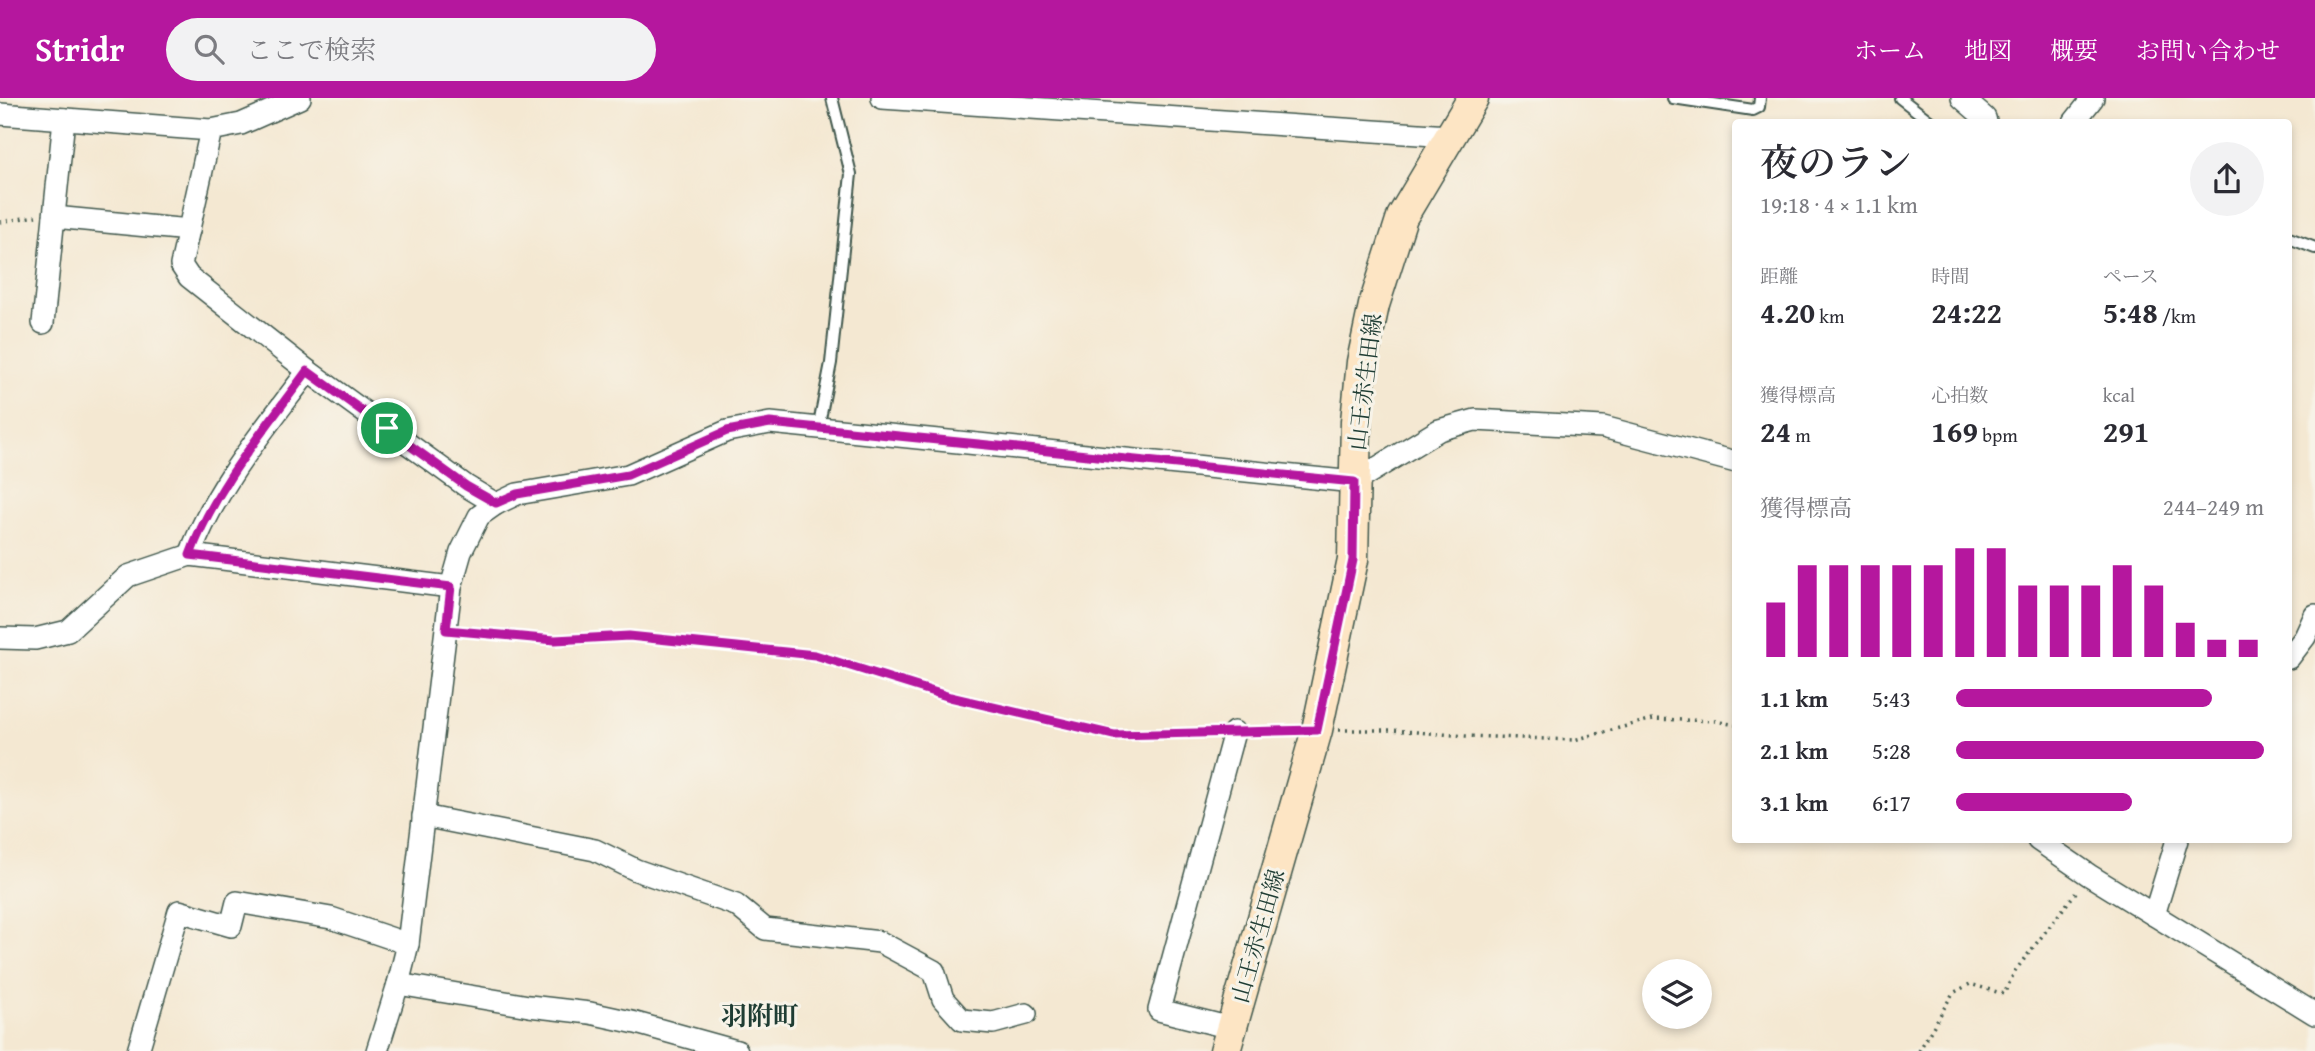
<!DOCTYPE html>
<html lang="ja">
<head>
<meta charset="utf-8">
<style>
  :root { --surface:#fff; --page:#f2f2f3; --text:#2b2b33; --muted:#7c7c81; --accent:#b5179e }
  body { margin:0; font-family:"Gentium Book Plus","Noto Serif JP",serif; background:var(--page); color:var(--text); height:100vh; display:flex; flex-direction:column; font-size:26px; white-space:nowrap }
  * { box-sizing:border-box; margin:0 }
  p { font-size:23px; color:var(--muted) }
  .icon { flex:none; width:38px; height:38px; fill:none; stroke:currentColor; stroke-width:2; stroke-linecap:round; stroke-linejoin:round }
  .map { position:relative; flex:1; overflow:hidden }
  .sheet { position:absolute; left:1732px; top:21px; width:560px; height:724px; display:flex; flex-direction:column; background:var(--surface); border-radius:7px; box-shadow:0 4px 10px #0003 }
  .sheet>* { flex:none }
  .tools { position:absolute; left:1642px; top:861px; display:grid; gap:14px }
  .tools a { display:grid; place-items:center; width:70px; height:70px; border-radius:50%; background:var(--surface); box-shadow:0 4px 10px #0003; font-size:35px }
  .pin { position:absolute; display:grid; place-items:center; width:60px; height:60px; color:#fff; margin:-30px; border:4px solid #fff; border-radius:50%; box-shadow:0 2px 7px #0007 }
  .round { display:grid; place-items:center; flex:none; width:74px; height:74px; border-radius:37px; background:var(--page) }
  .headline { display:flex; align-items:center; justify-content:space-between; height:119px; padding:0 28px }
  h1 { font-size:38px; font-weight:600; line-height:52px }
  .stats { display:grid; grid-template-columns:repeat(3,1fr); gap:10px; height:119px; padding:7px 28px }
  .stats div { display:grid; align-content:center }
  .stats b { font-size:30px; font-weight:600 }
  .stats small { font-size:19px; font-weight:400 }
  .stats p { font-size:19px }
  .chart { height:196px; padding:14px 28px }
  .chart p { display:flex; justify-content:space-between }
  .chart svg { width:100%; height:126px; margin-top:7px; stroke:var(--accent); stroke-width:6 }
  ul { padding:0 28px; list-style:none; font-size:23px }
  li { display:grid; grid-template-columns:112px 84px 1fr; align-items:center; height:52px }
  li i { height:18px; border-radius:9px; background:var(--accent) }
  header { display:flex; align-items:center; gap:42px; box-sizing:border-box; height:98px; padding:0 35px; background:var(--accent); color:#fff }
  header strong { font-size:33px }
  nav { display:flex; gap:38px; margin-inline-start:auto; font-size:24px }
  .search { width:490px; height:63px; background:var(--page); display:flex; align-items:center; gap:18px; box-sizing:border-box; padding:0 24px; border-radius:38px; color:var(--muted); font-size:26px }
  .map>svg:first-child { display:block }
  .lines { fill:none; stroke-linecap:round; stroke-linejoin:round }
  .service-casing { stroke:#3f574c; stroke-width:14 }
  .minor-casing { stroke:#3f574c; stroke-width:24 }
  .secondary-casing { stroke:#3f574c; stroke-width:33 }
  .path { stroke:#3f574c; stroke-width:3.5; stroke-dasharray:2 5; stroke-linecap:butt }
  .service { stroke:#fff; stroke-width:10 }
  .minor { stroke:#fff; stroke-width:21 }
  .secondary { stroke:#fde5c4; stroke-width:30 }
  .route-casing { stroke:#fff; stroke-width:14 }
  .route { stroke:#b5179e; stroke-width:9 }
  .labels { text-anchor:middle; stroke-width:6; stroke-linejoin:round; paint-order:stroke }
  .street-label { font-size:23px; fill:#1f3d34; stroke:#f7f3e8 }
  .quarter-label { font-size:26px; font-weight:bold; fill:#1f3d34; stroke:#f7f3e8 }
</style>
</head>
<body>
<header>
<strong>Stridr</strong>
<div class="search"><svg class="icon" aria-label="search" viewBox="0 0 24 24"><circle cx="10" cy="10" r="6"/><path d="M15 15l6 6"/></svg>ここで検索</div>
<nav><a>ホーム</a><a>地図</a><a>概要</a><a>お問い合わせ</a></nav>
</header>
<div class="map">
<svg width="2315" height="953" viewBox="0 0 2315 953">
  <rect width="100%" height="100%" fill="#f7f3e8"/>
  <filter id="ink" filterUnits="userSpaceOnUse"><feTurbulence type="fractalNoise" baseFrequency=".0143" numOctaves="2"/><feDisplacementMap in="SourceGraphic" scale="14" xChannelSelector="R" yChannelSelector="G"/><feConvolveMatrix kernelMatrix="1 2 1 2 8 2 1 2 1" color-interpolation-filters="sRGB"/></filter>
  <filter id="wash" filterUnits="userSpaceOnUse"><feTurbulence type="fractalNoise" baseFrequency=".00686" numOctaves="4" result="noise"/><feDisplacementMap in="SourceGraphic" scale="28" xChannelSelector="R" yChannelSelector="G"/><feGaussianBlur stdDeviation="1.57" result="paint"/><feColorMatrix in="noise" values="0 0 0 0 0 0 0 0 0 0 0 0 0 0 0 0 0 1.4 0 .05"/><feComposite in="paint" operator="in"/></filter>
  <g filter="url(#wash)">
    <rect width="100%" height="100%" fill="#f4e8d2"/>
  </g>
  <g filter="url(#ink)">
    <g class="lines">
      <!-- service casing -->
      <g class="service-casing">
        <g id="service">
          <path d="M1673 0 1753 12 1759 9 1760 0"/>
          <path d="M1900 0 1931 24"/>
          <path d="M2289 140 2315 150"/>
          <path d="M818 331 831 265 851 76 832 0"/>
        </g>
      </g>
      <!-- minor casing -->
      <g class="minor-casing">
        <g id="minor">
          <path d="M882 0 1449 38"/>
          <path d="M1962 0 1985 20 1986 24"/>
          <path d="M0 16 211 32 241 26 300 0"/>
          <path d="M2074 24 2093 0"/>
          <path d="M211 32 181 167 189 179 308 273 466 388 496 406"/>
          <path d="M54 119 189 132"/>
          <path d="M43 225 64 21"/>
          <path d="M190 457C215 389 265 331 308 273"/>
          <path d="M0 540 35 541 68 533 128 478 190 457 451 489"/>
          <path d="M2289 560 2305 539 2315 517"/>
          <path d="M423 718 595 752 636 772 736 807 765 831 880 844 934 873 943 901 962 922 993 925 1026 916"/>
          <path d="M2038 742 2089 777 2315 916"/>
          <path d="M2154 817 2177 742"/>
          <path d="M398 886 529 908 590 915 636 925 737 953"/>
          <path d="M1231 930 1159 912 1234 634"/>
          <path d="M138 953 179 813 231 828 237 804 331 820 408 846"/>
          <path d="M377 953 398 886 408 846 451 489 461 454 479 418 496 406 517 396 628 377 727 333 770 325 1354 384 1439 332 1475 322 1603 329 1736 364"/>
        </g>
      </g>
      <!-- secondary casing -->
      <g class="secondary-casing">
        <path id="secondary" d="M1225 953 1317 632 1353 462 1356 323 1362 264 1374 207 1402 119 1473 0"/>
      </g>
      <!-- path -->
      <g class="path">
        <path d="M0 124 36 118"/>
        <path d="M463 533 555 542 629 538 815 557 950 599 1114 637 1216 635"/>
        <path d="M1339 632H1392L1466 638 1574 642 1653 621 1715 623 1736 627"/>
        <path d="M1252 634 1293 632"/>
        <path d="M1919 953 1953 895 1970 886 2004 896 2015 873 2077 793"/>
      </g>
      <!-- service -->
      <use href="#service" class="service"/>
      <!-- minor -->
      <use href="#minor" class="minor"/>
      <!-- secondary -->
      <use href="#secondary" class="secondary"/>
    </g>
  </g>
  <g class="lines" filter="url(#ink)">
    <!-- route casing -->
    <g class="route-casing">
      <path id="route" d="M307 273 466 388 496 405 517 396 628 377 727 333 770 325 1354 384 1353 462 1317 632 1114 637 950 599 815 557 629 538 555 542 446 532 451 489 190 457C215 389 265 331 307 273Z"/>
    </g>
    <!-- route -->
    <use href="#route" class="route"/>
  </g>
  <g class="labels">
    <!-- street labels -->
    <g class="street-label">
      <text transform="translate(1365 284) rotate(-83)" y="8">山王赤生田線</text>
      <text transform="translate(1258 838) rotate(-74)" y="8">山王赤生田線</text>
    </g>
    <!-- quarter labels -->
    <g class="quarter-label">
      <text x="760" y="927">羽附町</text>
    </g>
  </g>
</svg>
<div class="tools">
<a><svg class="icon" aria-label="layers" viewBox="0 0 24 24"><path d="M12 4l9 5-9 5-9-5zM3 14l9 5 9-5"/></svg></a>
</div>
<div class="pin" style="left:387px;top:330px;background:#1e9e55"><svg class="icon" aria-label="arrive" viewBox="0 0 24 24"><path d="M6 21V4h12l-3 4 3 4H6"/></svg></div>
<section class="sheet">
<div class="headline"><div><h1>夜のラン</h1><p>19:18 · 4 × 1.1 km</p></div><a class="round"><svg class="icon" aria-label="share" viewBox="0 0 24 24"><path d="M12 15V3M7 8l5-5 5 5M5 13v7h14v-7"/></svg></a></div>
<div class="stats">
<div><p>距離</p><b>4.20<small> km</small></b></div>
<div><p>時間</p><b>24:22</b></div>
<div><p>ペース</p><b>5:48<small> /km</small></b></div>
</div>
<div class="stats">
<div><p>獲得標高</p><b>24<small> m</small></b></div>
<div><p>心拍数</p><b>169<small> bpm</small></b></div>
<div><p>kcal</p><b>291</b></div>
</div>
<div class="chart"><p><span>獲得標高</span>244–249 m</p>
<svg viewBox="0 0 160 44" preserveAspectRatio="none"><path d="M5 44V25M15 44V12M25 44V12M35 44V12M45 44V12M55 44V12M65 44V6M75 44V6M85 44V19M95 44V19M105 44V19M115 44V12M125 44V19M135 44V32M145 44V38M155 44V38"/></svg>
</div>
<ul>
<li><b>1.1 km</b>5:43<i style="width:83%"></i></li>
<li><b>2.1 km</b>5:28<i style="width:100%"></i></li>
<li><b>3.1 km</b>6:17<i style="width:57%"></i></li>
</ul>
</section>
</div>
</body>
</html>
